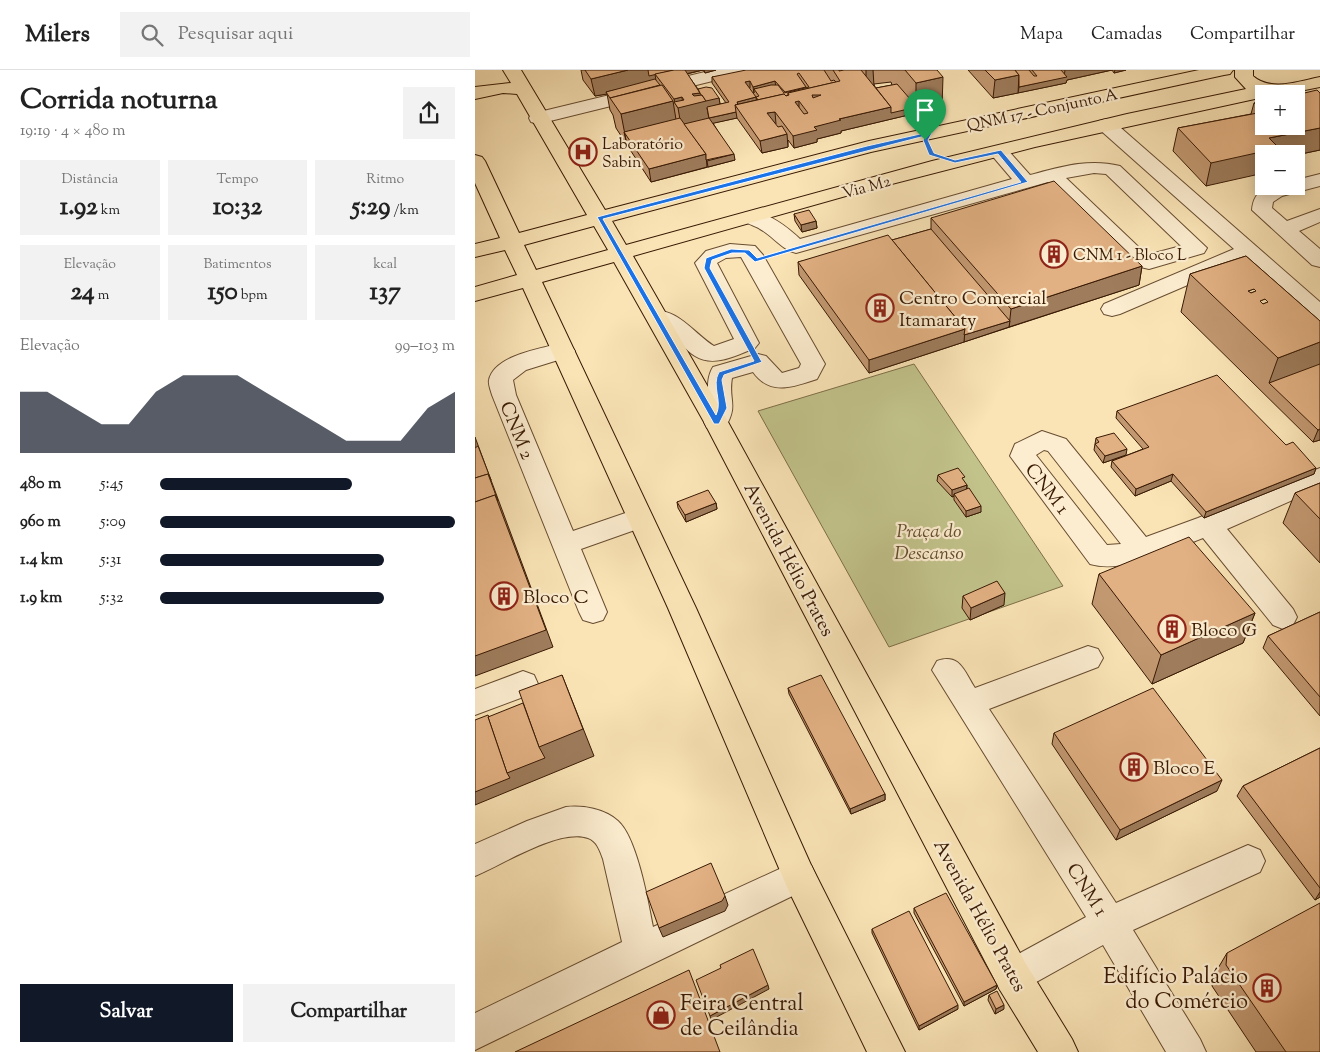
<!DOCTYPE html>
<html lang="pt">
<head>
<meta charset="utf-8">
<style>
  :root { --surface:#fff; --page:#f2f2f2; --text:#222; --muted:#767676; --line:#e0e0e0; --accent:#111827 }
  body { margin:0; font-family:"Sorts Mill Goudy",serif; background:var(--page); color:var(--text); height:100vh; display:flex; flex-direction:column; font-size:19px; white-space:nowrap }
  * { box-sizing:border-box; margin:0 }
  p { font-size:16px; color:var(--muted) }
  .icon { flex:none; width:28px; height:28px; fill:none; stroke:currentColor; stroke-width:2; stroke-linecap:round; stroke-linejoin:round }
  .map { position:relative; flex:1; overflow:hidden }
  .panel { display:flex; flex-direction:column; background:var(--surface); width:475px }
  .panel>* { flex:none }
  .controls { position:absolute; left:780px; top:15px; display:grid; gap:10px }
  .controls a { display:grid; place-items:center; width:50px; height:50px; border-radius:0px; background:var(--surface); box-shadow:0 2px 12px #0003; font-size:25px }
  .pin { position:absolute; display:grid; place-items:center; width:42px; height:42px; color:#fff; margin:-51px -21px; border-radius:50% 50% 50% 0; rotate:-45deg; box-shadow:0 0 5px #0007 }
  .pin .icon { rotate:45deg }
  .round { display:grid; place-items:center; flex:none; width:52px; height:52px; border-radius:0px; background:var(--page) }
  .headline { display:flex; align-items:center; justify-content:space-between; height:85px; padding:0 20px }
  h1 { font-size:28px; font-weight:700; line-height:38px }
  .stats { display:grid; grid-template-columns:repeat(3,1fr); gap:8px; height:85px; padding:5px 20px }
  .stats div { display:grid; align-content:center; border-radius:0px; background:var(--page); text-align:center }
  .stats b { font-size:25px; font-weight:700 }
  .stats small { font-size:14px; font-weight:400 }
  .stats p { font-size:14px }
  .chart { height:140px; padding:10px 20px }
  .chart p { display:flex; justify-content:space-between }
  .chart svg { width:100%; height:90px; margin-top:5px; fill:var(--accent); opacity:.7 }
  .button { display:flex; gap:10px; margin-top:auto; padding:10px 20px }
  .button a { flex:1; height:58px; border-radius:0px; background:var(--accent); color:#fff; font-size:20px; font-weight:700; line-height:58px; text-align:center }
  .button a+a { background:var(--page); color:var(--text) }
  ul { padding:0 20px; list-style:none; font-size:16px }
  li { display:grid; grid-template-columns:80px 60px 1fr; align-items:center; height:38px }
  li i { height:12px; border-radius:6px; background:var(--accent) }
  header { display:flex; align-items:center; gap:30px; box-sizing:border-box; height:70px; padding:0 25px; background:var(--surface); border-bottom:1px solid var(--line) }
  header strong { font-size:24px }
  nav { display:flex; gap:28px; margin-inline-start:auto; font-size:18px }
  .search { width:350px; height:45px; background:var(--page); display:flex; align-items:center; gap:12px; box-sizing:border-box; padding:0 18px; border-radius:0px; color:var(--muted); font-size:19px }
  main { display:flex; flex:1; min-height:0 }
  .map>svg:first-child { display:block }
  .green { fill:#c2c38b; stroke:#7d6e47 }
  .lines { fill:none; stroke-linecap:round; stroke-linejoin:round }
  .minor-casing { stroke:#684c30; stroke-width:2 }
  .major-casing { stroke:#381903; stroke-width:2 }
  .minor { fill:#fcedd0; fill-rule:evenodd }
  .major { fill:#fae4b6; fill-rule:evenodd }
  .wall { fill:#c29871; stroke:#381903; fill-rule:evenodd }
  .shaded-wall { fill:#9e7c5c; stroke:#381903 }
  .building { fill:#e2b183; stroke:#381903; fill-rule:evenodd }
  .route { fill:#1a73e8; stroke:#fff; fill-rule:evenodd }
  .labels { text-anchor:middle; stroke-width:4.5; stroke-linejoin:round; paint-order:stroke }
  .far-street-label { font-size:16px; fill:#381903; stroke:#fcedd0 }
  .far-poi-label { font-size:16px; fill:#381903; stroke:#fcedd0; text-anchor:start }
  .poi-label { font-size:19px; fill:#381903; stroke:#fcedd0; text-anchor:start }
  .street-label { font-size:19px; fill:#381903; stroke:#fcedd0 }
  .park-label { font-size:19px; font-style:italic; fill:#614c2c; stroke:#fcedd0 }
  .near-poi-label { font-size:22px; fill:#381903; stroke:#fcedd0; text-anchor:end }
</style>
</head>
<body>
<header>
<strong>Milers</strong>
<div class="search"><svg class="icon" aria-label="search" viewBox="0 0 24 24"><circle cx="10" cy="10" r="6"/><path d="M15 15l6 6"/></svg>Pesquisar aqui</div>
<nav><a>Mapa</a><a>Camadas</a><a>Compartilhar</a></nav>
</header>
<main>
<section class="panel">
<div class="headline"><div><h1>Corrida noturna</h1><p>19:19 · 4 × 480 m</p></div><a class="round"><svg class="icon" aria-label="share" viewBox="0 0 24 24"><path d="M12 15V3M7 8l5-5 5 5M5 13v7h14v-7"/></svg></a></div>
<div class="stats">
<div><p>Distância</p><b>1.92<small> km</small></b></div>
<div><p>Tempo</p><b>10:32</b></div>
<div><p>Ritmo</p><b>5:29<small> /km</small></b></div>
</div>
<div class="stats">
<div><p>Elevação</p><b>24<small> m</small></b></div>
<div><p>Batimentos</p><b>150<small> bpm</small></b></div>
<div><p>kcal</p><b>137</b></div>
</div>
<div class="chart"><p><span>Elevação</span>99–103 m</p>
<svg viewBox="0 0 160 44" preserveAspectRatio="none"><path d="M0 44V14L10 14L20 22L30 30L40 30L50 14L60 6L70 6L80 6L90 14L100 22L110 30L120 38L130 38L140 38L150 22L160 14V44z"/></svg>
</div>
<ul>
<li><b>480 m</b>5:45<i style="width:65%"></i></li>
<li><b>960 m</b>5:09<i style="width:100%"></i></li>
<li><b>1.4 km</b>5:31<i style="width:76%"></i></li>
<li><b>1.9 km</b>5:32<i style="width:76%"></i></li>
</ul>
<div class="button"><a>Salvar</a><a>Compartilhar</a></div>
</section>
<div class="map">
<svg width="845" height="982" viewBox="0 0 845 982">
  <rect width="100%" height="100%" fill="#fae4b6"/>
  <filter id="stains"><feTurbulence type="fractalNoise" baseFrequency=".004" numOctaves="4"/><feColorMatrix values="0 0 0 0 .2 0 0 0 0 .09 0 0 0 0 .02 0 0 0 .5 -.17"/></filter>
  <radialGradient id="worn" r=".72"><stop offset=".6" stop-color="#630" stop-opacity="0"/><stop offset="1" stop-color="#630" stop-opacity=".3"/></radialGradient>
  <!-- green -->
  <path class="green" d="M439 294 588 516 414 577 283 341Z"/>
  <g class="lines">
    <!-- minor casing -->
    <g class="minor-casing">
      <g id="minor">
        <path d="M238 0H269L266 4 63 54 56 52 54 48 56 44Z"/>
        <path d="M631 49 638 51 845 232V251L837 249 771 190 645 244 637 246 629 244 626 239 629 234 759 179 624 59 622 55 624 51Z"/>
        <path d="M524 76 531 78 555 105C585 97 614 88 645 96L732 178 729 183 674 199 657 195 573 112 321 183C307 180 298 166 285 159 279 155 270 154 266 147L269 143C289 138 311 156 325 169L537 109 514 82 517 78ZM619 103 631 104 706 176 672 185 591 108Z"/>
        <path d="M845 104V116L807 126 798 132 797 138 812 151 845 139V152L824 161 845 179V197L837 195 777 140C779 114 800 116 821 116V110Z"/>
        <path d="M255 174 280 176 288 185 350 294 342 309C318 317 295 326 278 302L257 308C253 331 264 334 250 358L241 361 232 358 229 352C239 334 227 315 238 297L283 284 291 286 307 303 324 298 326 294 266 187 251 188 242 193 284 273 280 278C262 285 239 298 220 286 210 280 203 269 194 262 186 257 177 255 172 247L175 242C201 235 219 264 239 276L259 269 220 193 231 181Z"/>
        <path d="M88 273 96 276 100 281 96 286 51 300 38 310 41 325 98 461 165 438 174 441 178 448 174 455 106 479 132 542 128 550 118 553 108 550 104 542 17 325C16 321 13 314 14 310 19 285 68 278 88 273Z"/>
        <path d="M567 361 591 369 671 467 723 448 845 398V418L752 459 818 539 822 547 818 555 808 559 798 555 728 468C697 480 648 504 615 494L535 386 540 374ZM569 380 573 381 646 474 632 475 561 385Z"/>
        <path d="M613 576 623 579 628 588 623 597 514 639 641 833 773 775 785 780 790 791 785 802 658 860 725 969 731 982H691L628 875 538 925 525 920 520 907 525 894 611 847 457 600 462 591C485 583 489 601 500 618Z"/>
        <path d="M48 601 59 605 63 614 59 623 0 645V619Z"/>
        <path d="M91 737C108 735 130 739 143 751 162 768 173 831 178 857L324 790 336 795 341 806 336 817 0 980V943L147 872 128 789C125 781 122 771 113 768 84 758 27 795 0 806V774L52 751Z"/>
      </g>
    </g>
    <!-- major casing -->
    <g class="major-casing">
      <path id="major" d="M28 0H46L130 140 394 71 724 0H758L755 4 749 5 396 82 137 151 151 175 457 91 652 44 771 19 760 7V0H778V6C796 22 824 11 845 7V17L810 24H789V27L560 77 378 124 158 186 253 352 551 894 597 969 603 982H563L525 920 229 352 139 192 67 212 221 538 336 795 430 982H392L312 817 193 538 48 218 0 231V217L42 205 30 180 0 187V174L25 168 0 113V85L7 87 10 91 44 163 112 145 42 24 28 23 0 29V17L36 13ZM119 156 133 180 61 200 49 175Z"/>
    </g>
    <!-- minor -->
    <use href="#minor" class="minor"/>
    <!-- major -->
    <use href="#major" class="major"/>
  </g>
  <!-- wall -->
  <g class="wall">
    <path d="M106 0H241L230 3 228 0 212 4 223 19 244 28 245 34 251 33 237 13V7L295 0H462L467 37 366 61V63L342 69V72L319 78 313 70V77L287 83 262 48 238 53 260 90 176 112 141 58 138 45 135 40 132 24 120 26 108 10ZM416 12 417 15 401 18 399 15V14Z"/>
    <path d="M493 0H651L639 3 637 0 592 10 591 13 518 28Z"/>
    <path d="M845 23V80L821 85 789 84 731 116 698 81 703 58 776 44 779 33Z"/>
    <path d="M319 144 341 151 342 158 327 162 320 151Z"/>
    <path d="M456 148 667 196 664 215 394 303 324 205 323 192 417 170 456 159Z"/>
    <path d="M771 186 845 251V370L838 372 706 242 715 204ZM779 219 781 221 776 223 773 221ZM790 229 793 232 788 234 785 231Z"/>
    <path d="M642 341 811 375 841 398 839 404 729 448 696 411 660 426 636 397 637 391 668 379 641 348Z"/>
    <path d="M621 368 651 385 628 393 619 380Z"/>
    <path d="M463 405 489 412 492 415V419L506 442 491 447 479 430V426L477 427 462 411Z"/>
    <path d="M845 413V493L808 453 820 423Z"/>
    <path d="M202 432 241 433 242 439 211 452 203 438Z"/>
    <path d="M624 504 780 543 768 573 677 614 617 534Z"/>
    <path d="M488 526 529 535 495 550 487 538Z"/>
    <path d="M845 542V646L788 578 793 566Z"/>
    <path d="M313 618 410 724V730L376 744 314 624Z"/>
    <path d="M579 663 742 721 641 770 577 674Z"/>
    <path d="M845 678V827L840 830 762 726 768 716Z"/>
    <path d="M439 838 522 915 521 919 489 936 439 843Z"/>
    <path d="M397 859 483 939 444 960 397 863Z"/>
    <path d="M752 883 845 982H781L737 916 739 905Z"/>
    <path d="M514 925 529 939 520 944 513 930Z"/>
  </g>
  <!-- shaded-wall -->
  <g class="shaded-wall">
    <path d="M153 0H173L180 4 181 11 131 22 132 24 120 26 116 9Z"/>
    <path d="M200 0H228L184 10Z"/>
    <path d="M229 0H241L230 3Z"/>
    <path d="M391 0H398L399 16 391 18Z"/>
    <path d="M590 0H637L592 10 591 13 543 23 544 17 589 7Z"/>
    <path d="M640 0H651L639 3Z"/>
    <path d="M544 5 543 23 518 28 520 10Z"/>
    <path d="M468 7 467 37 366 61V63L342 69V72L319 78 318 66 339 57 364 49 416 37H441V13Z"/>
    <path d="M275 11V18L271 19 270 12Z"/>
    <path d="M300 11 301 18 279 19V23L278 17Z"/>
    <path d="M366 17V24L324 31V44L314 29Z"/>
    <path d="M225 23 244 28 245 34 232 38 235 54 207 61 203 38 200 33 199 29 207 27 208 37 217 24Z"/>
    <path d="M281 27 282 34 262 38V32Z"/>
    <path d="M198 31 203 62H149L152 75 146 44Z"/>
    <path d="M261 42 262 48 235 54 234 48Z"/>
    <path d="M300 42 301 54 293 55 292 43Z"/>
    <path d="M845 58V80L821 85V84H789V103L731 116 736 93 794 68Z"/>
    <path d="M312 64 313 77 287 83 285 71Z"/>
    <path d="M231 84 232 97 176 112 174 99Z"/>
    <path d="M259 84 260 90 233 97 232 91Z"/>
    <path d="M341 151 342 158 327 162 326 155Z"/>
    <path d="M667 196 664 215 534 257 536 239Z"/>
    <path d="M535 251 534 257 489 272V265Z"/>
    <path d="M490 259 489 272 394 303V290Z"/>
    <path d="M845 272V305L794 313 803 288Z"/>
    <path d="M845 359V370L838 372 843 360Z"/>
    <path d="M0 367 78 577 0 606Z"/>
    <path d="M652 379 651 385 628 393 630 386Z"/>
    <path d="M841 398 839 404 729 448 731 442Z"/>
    <path d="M698 404 696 411 660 426 661 419Z"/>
    <path d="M492 415 491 422 479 424V426L477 427V420Z"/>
    <path d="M241 433 242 439 211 452 210 445Z"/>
    <path d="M506 436V442L491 447V441Z"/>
    <path d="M530 523 529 535 495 550 496 538Z"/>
    <path d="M780 543 768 573 677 614 686 585Z"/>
    <path d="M87 605 119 686 0 735V717L32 703 19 656 64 677Z"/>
    <path d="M747 710 742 721 641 770 645 760Z"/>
    <path d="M410 724V730L376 744 375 739Z"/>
    <path d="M845 822V827L840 830Z"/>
    <path d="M250 826 253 835 250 841 188 867 184 858Z"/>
    <path d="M293 915 294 919 236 950 235 946Z"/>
    <path d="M522 915 521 919 489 936V932Z"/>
    <path d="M483 935V939L444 960V956Z"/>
    <path d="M529 935V939L520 944 521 939Z"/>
  </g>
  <!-- building -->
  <g class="building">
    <path d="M110 0H153L116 9Z"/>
    <path d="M173 0H199L174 6Z"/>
    <path d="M199 0H210L225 23 217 24 219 26 227 25 231 31 203 38 199 32 209 30 207 27 199 29 180 4Z"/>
    <path d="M271 0H349L356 11 359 10 361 12 313 23V25L311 26 309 24 260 35 261 42 234 48 232 37 254 32 237 7ZM324 3 334 17 309 23 303 15H296L279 19 284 26 281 27 270 12 275 11 278 17 300 11 310 22 331 17 322 4ZM281 27 283 30 263 35 262 32Z"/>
    <path d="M358 0H364V1L369 0H386L416 37 364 49 366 50 339 57 342 60 318 66 300 42 292 43 303 57 307 56 312 64 285 71 260 35 309 24 311 26 314 25 313 23 365 11ZM337 25H346L338 28ZM324 31 333 43 329 44 320 32Z"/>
    <path d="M430 0H462L468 7 441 13Z"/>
    <path d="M510 0H540L544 5 520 10Z"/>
    <path d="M540 0H554L559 6H562L557 0H586L592 7 544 17V5Z"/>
    <path d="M180 9 185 15 135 28 131 22Z"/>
    <path d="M422 14 442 37 416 43V37L401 18Z"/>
    <path d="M187 15 198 31 146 44 135 28Z"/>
    <path d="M231 17 237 18 244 28 231 31 227 25H226L223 19Z"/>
    <path d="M842 20 845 23V58L794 68 804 78 736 93 703 58 788 42 779 33 789 31V56H821V25Z"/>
    <path d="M205 48 231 84 174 99 149 62Z"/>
    <path d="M234 48 259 84 231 90V84L209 54Z"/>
    <path d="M579 111 667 196 536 239 456 148Z"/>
    <path d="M334 140 341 151 326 155 319 144Z"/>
    <path d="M456 159 535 251 489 265 490 259 417 170Z"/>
    <path d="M413 165 490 259 394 290 323 192Z"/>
    <path d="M771 186 845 251V272L803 288 715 204ZM779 219 781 221 776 223 773 221ZM790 229 793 232 788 234 785 231Z"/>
    <path d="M845 294V359L843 360 794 313Z"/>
    <path d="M742 305 811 375 818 372 841 398 731 442 698 404 661 419 637 391 674 377 642 341Z"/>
    <path d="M639 363 652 379 630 386 620 374 624 372 621 368Z"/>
    <path d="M3 376 16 410 13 404 0 408V378Z"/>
    <path d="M483 398 490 407 487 408 492 415 477 420 463 405Z"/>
    <path d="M13 404 23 431 20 425 0 432V408Z"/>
    <path d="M845 413V449L820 423Z"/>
    <path d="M494 418 506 436 491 441 479 424Z"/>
    <path d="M233 420 241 433 210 445 202 432Z"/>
    <path d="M20 425 71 560 0 586V432Z"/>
    <path d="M714 467 780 543 686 585 624 504Z"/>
    <path d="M522 511 530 523 496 538 488 526Z"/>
    <path d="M845 542V627L793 566Z"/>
    <path d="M87 605 108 659 64 677 44 621Z"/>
    <path d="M346 605 410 724 375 739 313 618Z"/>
    <path d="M678 618 747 710 645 760 579 663Z"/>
    <path d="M48 633 64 677 70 688 32 703 13 647Z"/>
    <path d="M13 645 14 647H13L32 703 35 708 0 722V650Z"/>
    <path d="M845 678V818L768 716Z"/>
    <path d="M236 793 250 826 247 831 184 858 171 822Z"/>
    <path d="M471 823 522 915 489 932 439 838Z"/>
    <path d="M845 833V982H811L751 895 752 883Z"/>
    <path d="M434 841 483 935 444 956 397 859Z"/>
    <path d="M278 879 293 915 235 946 221 910 246 898 245 895Z"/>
    <path d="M214 900 245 982H40Z"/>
    <path d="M522 921 529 935 521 939 514 925Z"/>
  </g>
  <!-- route -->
  <path class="route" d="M454 62 457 63 453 70 459 83 480 90 526 80 553 112 280 192 270 183H257L237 190 235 198 287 292 249 305 247 310 252 338 244 354H239L122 147 392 76ZM450 66 448 70 454 85 480 93 523 84 546 112 282 188 274 180 256 179 231 188 229 198 279 291 244 302C236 316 248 331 241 345L128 149Z"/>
  <!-- icons -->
  <defs>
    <g id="hospital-ring" transform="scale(1.4375)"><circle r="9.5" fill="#fcedd0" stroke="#8f2418" stroke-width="1.5"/><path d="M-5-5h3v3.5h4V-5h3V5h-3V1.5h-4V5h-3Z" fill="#8f2418"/></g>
    <g id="building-ring" transform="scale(1.4375)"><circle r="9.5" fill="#fcedd0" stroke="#8f2418" stroke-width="1.5"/><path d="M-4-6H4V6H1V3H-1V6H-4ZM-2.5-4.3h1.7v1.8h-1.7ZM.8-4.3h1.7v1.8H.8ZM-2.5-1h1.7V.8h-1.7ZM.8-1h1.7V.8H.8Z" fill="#8f2418"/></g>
    <g id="shop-ring" transform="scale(1.4375)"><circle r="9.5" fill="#fcedd0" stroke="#8f2418" stroke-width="1.5"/><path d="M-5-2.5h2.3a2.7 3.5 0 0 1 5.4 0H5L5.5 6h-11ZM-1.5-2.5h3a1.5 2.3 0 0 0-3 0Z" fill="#8f2418"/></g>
  </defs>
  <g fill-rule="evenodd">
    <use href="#hospital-ring" x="108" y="82"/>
    <use href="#building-ring" x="579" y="184"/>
    <use href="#building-ring" x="405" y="238"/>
    <use href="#building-ring" x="29" y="526"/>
    <use href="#building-ring" x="697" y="559"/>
    <use href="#building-ring" x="659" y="697"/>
    <use href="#building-ring" x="792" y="918"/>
    <use href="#shop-ring" x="186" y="945"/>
  </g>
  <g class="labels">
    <!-- far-street labels -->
    <g class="far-street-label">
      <text transform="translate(567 39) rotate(-12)" y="6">QNM 17 - Conjunto A</text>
      <text transform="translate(391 116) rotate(-15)" y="6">Via M2</text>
    </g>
    <!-- far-poi labels -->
    <g class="far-poi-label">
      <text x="127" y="79">Laboratório<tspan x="127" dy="18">Sabin</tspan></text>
      <text x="598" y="190">CNM 1 - Bloco L</text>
    </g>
    <!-- poi labels -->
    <g class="poi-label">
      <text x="424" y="234">Centro Comercial<tspan x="424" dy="22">Itamaraty</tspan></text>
      <text x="48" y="533">Bloco C</text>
      <text x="716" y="566">Bloco G</text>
      <text x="678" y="704">Bloco E</text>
    </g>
    <!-- street labels -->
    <g class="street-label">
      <text transform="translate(43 360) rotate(68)" y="7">CNM 2</text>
      <text transform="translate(573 418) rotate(52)" y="7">CNM 1</text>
      <text transform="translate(315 489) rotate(62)" y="7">Avenida Hélio Prates</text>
      <text transform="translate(613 819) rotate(57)" y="7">CNM 1</text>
      <text transform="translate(506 845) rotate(61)" y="7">Avenida Hélio Prates</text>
    </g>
    <!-- park labels -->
    <g class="park-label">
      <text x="454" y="467">Praça do<tspan x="454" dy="22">Descanso</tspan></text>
    </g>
    <!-- near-poi labels -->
    <g class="near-poi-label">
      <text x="773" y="913">Edifício Palácio<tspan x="773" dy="25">do Comércio</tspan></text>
      <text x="205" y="940" text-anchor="start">Feira Central<tspan x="205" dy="25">de Ceilândia</tspan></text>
    </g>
  </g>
  <rect width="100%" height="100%" filter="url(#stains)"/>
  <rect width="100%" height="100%" fill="url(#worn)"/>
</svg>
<div class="controls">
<a>+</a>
<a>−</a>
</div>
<div class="pin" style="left:450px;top:70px;background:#1e9e55"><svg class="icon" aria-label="arrive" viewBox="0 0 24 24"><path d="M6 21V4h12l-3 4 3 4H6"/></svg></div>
</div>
</main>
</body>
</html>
